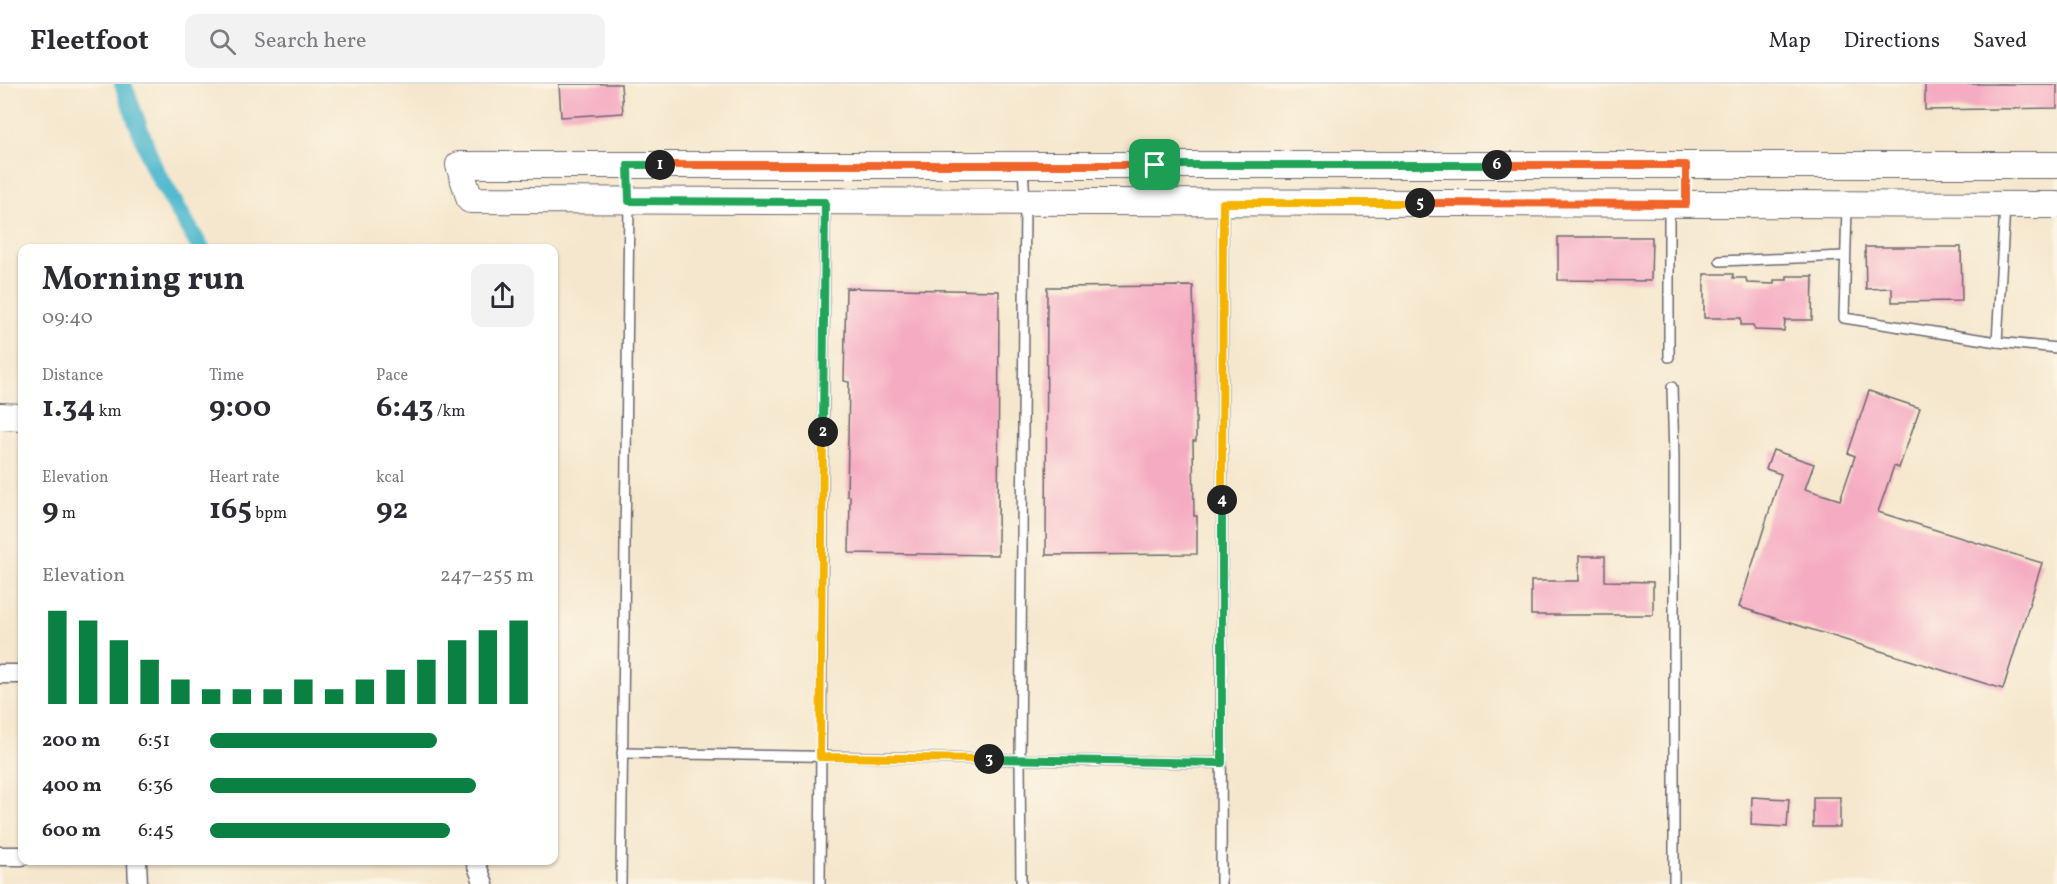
<!DOCTYPE html>
<html lang="en">
<head>
<meta charset="utf-8">
<style>
  :root { --surface:#fff; --page:#f2f2f3; --text:#2b2b33; --muted:#7c7c81; --line:#e1e1e2; --accent:#0b8043 }
  body { margin:0; font-family:Vollkorn,serif; background:var(--page); color:var(--text); height:100vh; display:flex; flex-direction:column; font-size:22px; white-space:nowrap }
  * { box-sizing:border-box; margin:0 }
  p { font-size:20px; color:var(--muted) }
  .icon { flex:none; width:33px; height:33px; fill:none; stroke:currentColor; stroke-width:2; stroke-linecap:round; stroke-linejoin:round }
  .map { position:relative; flex:1; overflow:hidden }
  .panel { position:absolute; left:18px; top:160px; width:540px; height:621px; display:flex; flex-direction:column; background:var(--surface); border-radius:12px; box-shadow:0 2px 4px #0004 }
  .panel>* { flex:none }
  .pin { position:absolute; display:grid; place-items:center; width:51px; height:51px; color:#fff; margin:-26px; border-radius:12px; box-shadow:0 3px 9px #0006 }
  .km { position:absolute; width:30px; height:30px; margin:-15px; border-radius:50%; background:#222; color:#fff; font-size:16px; line-height:30px; text-align:center }
  .round { display:grid; place-items:center; flex:none; width:63px; height:63px; border-radius:12px; background:var(--page) }
  .headline { display:flex; align-items:center; justify-content:space-between; height:102px; padding:0 24px }
  h1 { font-size:33px; font-weight:700; line-height:45px }
  .figures { display:grid; grid-template-columns:repeat(3,1fr); gap:9px; height:102px; padding:6px 24px }
  .figures div { display:grid; align-content:center }
  .figures b { font-size:30px; font-weight:700 }
  .figures small { font-size:16px; font-weight:400 }
  .figures p { font-size:16px }
  .chart { height:168px; padding:12px 24px }
  .chart p { display:flex; justify-content:space-between }
  .chart svg { width:100%; height:108px; margin-top:6px; stroke:var(--accent); stroke-width:6 }
  ul { padding:0 24px; list-style:none; font-size:20px }
  li { display:grid; grid-template-columns:96px 72px 1fr; align-items:center; height:45px }
  li i { height:15px; border-radius:8px; background:var(--accent) }
  header { display:flex; align-items:center; gap:36px; box-sizing:border-box; height:84px; padding:0 30px; background:var(--surface); border-bottom:2px solid var(--line) }
  header strong { font-size:28px }
  nav { display:flex; gap:33px; margin-inline-start:auto; font-size:21px }
  .search { width:420px; height:54px; background:var(--page); display:flex; align-items:center; gap:15px; box-sizing:border-box; padding:0 21px; border-radius:12px; color:var(--muted); font-size:22px }
  .map>svg:first-child { display:block }
  .lines { fill:none; stroke-linecap:round; stroke-linejoin:round }
  .canal { stroke:#52bacf; stroke-width:18 }
  .building { fill:#f5acc3 }
  .lane-casing { stroke:#6c676e; stroke-width:12 }
  .street-casing { stroke:#6c676e; stroke-width:21 }
  .secondary-casing { stroke:#6c676e; stroke-width:28 }
  .lane { stroke:#fff; stroke-width:9 }
  .street { stroke:#fff; stroke-width:18 }
  .secondary { stroke:#fff; stroke-width:26 }
  .split-1-casing { stroke:#fff; stroke-width:12 }
  .split-2-casing { stroke:#fff; stroke-width:12 }
  .split-3-casing { stroke:#fff; stroke-width:12 }
  .split-4-casing { stroke:#fff; stroke-width:12 }
  .split-5-casing { stroke:#fff; stroke-width:12 }
  .split-6-casing { stroke:#fff; stroke-width:12 }
  .split-7-casing { stroke:#fff; stroke-width:12 }
  .split-1 { stroke:#f0652b; stroke-width:8 }
  .split-2 { stroke:#22a559; stroke-width:8 }
  .split-3 { stroke:#f5b400; stroke-width:8 }
  .split-4 { stroke:#22a559; stroke-width:8 }
  .split-5 { stroke:#f5b400; stroke-width:8 }
  .split-6 { stroke:#f0652b; stroke-width:8 }
  .split-7 { stroke:#22a559; stroke-width:8 }
</style>
</head>
<body>
<header>
<strong>Fleetfoot</strong>
<div class="search"><svg class="icon" aria-label="search" viewBox="0 0 24 24"><circle cx="10" cy="10" r="6"/><path d="M15 15l6 6"/></svg>Search here</div>
<nav><a>Map</a><a>Directions</a><a>Saved</a></nav>
</header>
<div class="map">
<svg width="2057" height="800" viewBox="0 0 2057 800">
  <rect width="100%" height="100%" fill="#fcf5e5"/>
  <filter id="ink" filterUnits="userSpaceOnUse"><feTurbulence type="fractalNoise" baseFrequency=".0167" numOctaves="2"/><feDisplacementMap in="SourceGraphic" scale="12" xChannelSelector="R" yChannelSelector="G"/><feConvolveMatrix kernelMatrix="1 2 1 2 8 2 1 2 1" color-interpolation-filters="sRGB"/></filter>
  <filter id="wash" filterUnits="userSpaceOnUse"><feTurbulence type="fractalNoise" baseFrequency=".008" numOctaves="4" result="noise"/><feDisplacementMap in="SourceGraphic" scale="24" xChannelSelector="R" yChannelSelector="G"/><feGaussianBlur stdDeviation="1.35" result="paint"/><feColorMatrix in="noise" values="0 0 0 0 0 0 0 0 0 0 0 0 0 0 0 0 0 1.4 0 .05"/><feComposite in="paint" operator="in"/></filter>
  <g filter="url(#wash)">
    <rect width="100%" height="100%" fill="#f5e7cd"/>
    <g class="lines">
      <!-- canal -->
      <path class="canal" d="M123 0 154 84 201 165"/>
    </g>
    <g id="blocks">
      <!-- building -->
      <g class="building">
        <path d="M559 0H621L623 29 561 33Z"/>
        <path d="M1925 0H2057V24L1925 26Z"/>
        <path d="M1558 153H1652L1651 197 1558 196Z"/>
        <path d="M1865 163H1961L1962 217 1892 218V204L1866 205Z"/>
        <path d="M1704 190H1733V194H1746L1747 199 1774 200V196H1787V192H1813L1812 236H1785L1784 247 1755 246 1753 241H1741V234H1704Z"/>
        <path d="M1193 202 1196 315V357H1193L1194 432H1197V470L1046 471 1047 203Z"/>
        <path d="M846 204 999 207 998 471 849 469 850 412H847L849 298 844 297Z"/>
        <path d="M1869 307 1920 324 1899 384 1894 382 1878 428 2042 479 2003 605 1739 523 1781 390 1766 385 1773 366 1814 380 1805 405 1840 416 1855 372 1848 369Z"/>
        <path d="M1579 472H1605V497L1653 498V531H1531V497H1579Z"/>
        <path d="M1752 713 1789 715 1787 743 1751 741Z"/>
        <rect x="1813" y="713" width="27" height="30"/>
      </g>
    </g>
  </g>
  <g filter="url(#ink)">
    <use href="#blocks" fill-opacity="0" stroke="#6c676e" stroke-width="1.5"/>
    <g class="lines">
      <!-- lane casing -->
      <g class="lane-casing">
        <g id="lane">
          <path d="M1669 122V273"/>
          <path d="M1847 122 1844 234 1997 258"/>
          <path d="M2005 122 1997 258 2057 264"/>
          <path d="M1720 177 1845 172"/>
          <path d="M1672 303 1674 373V800"/>
          <path d="M622 669 1222 679"/>
          <path d="M621 800 629 119"/>
          <path d="M820 800 825 120"/>
          <path d="M1021 800 1020 676 1025 118 1023 83"/>
          <path d="M1221 800 1223 121"/>
        </g>
      </g>
      <!-- street casing -->
      <g class="street-casing">
        <g id="street">
          <path d="M0 590H22"/>
          <path d="M0 772H22"/>
          <path d="M137 777 138 800"/>
          <path d="M475 777 484 800"/>
        </g>
      </g>
      <!-- secondary casing -->
      <g class="secondary-casing">
        <g id="secondary">
          <path d="M2057 81H459L470 116 2057 121"/>
          <path d="M0 332 22 333"/>
        </g>
      </g>
      <!-- lane -->
      <use href="#lane" class="lane"/>
      <!-- street -->
      <use href="#street" class="street"/>
      <!-- secondary -->
      <use href="#secondary" class="secondary"/>
    </g>
  </g>
  <g class="lines" filter="url(#ink)">
    <!-- split-1 casing -->
    <g class="split-1-casing">
      <path id="split-1" d="M660 81H1155"/>
    </g>
    <!-- split-2 casing -->
    <g class="split-2-casing">
      <path id="split-2" d="M660 81H628L629 117 825 118 823 348"/>
    </g>
    <!-- split-3 casing -->
    <g class="split-3-casing">
      <path id="split-3" d="M823 348 820 673 989 675"/>
    </g>
    <!-- split-4 casing -->
    <g class="split-4-casing">
      <path id="split-4" d="M989 675 1222 679V416"/>
    </g>
    <!-- split-5 casing -->
    <g class="split-5-casing">
      <path id="split-5" d="M1222 416 1223 119H1420"/>
    </g>
    <!-- split-6 casing -->
    <g class="split-6-casing">
      <path id="split-6" d="M1420 119 1686 120V81H1497"/>
    </g>
    <!-- split-7 casing -->
    <g class="split-7-casing">
      <path id="split-7" d="M1155 81H1497"/>
    </g>
    <!-- split-1 -->
    <use href="#split-1" class="split-1"/>
    <!-- split-2 -->
    <use href="#split-2" class="split-2"/>
    <!-- split-3 -->
    <use href="#split-3" class="split-3"/>
    <!-- split-4 -->
    <use href="#split-4" class="split-4"/>
    <!-- split-5 -->
    <use href="#split-5" class="split-5"/>
    <!-- split-6 -->
    <use href="#split-6" class="split-6"/>
    <!-- split-7 -->
    <use href="#split-7" class="split-7"/>
  </g>
</svg>
<div class="pin" style="left:1155px;top:81px;background:#1e9e55"><svg class="icon" aria-label="arrive" viewBox="0 0 24 24"><path d="M6 21V4h12l-3 4 3 4H6"/></svg></div>
<b class="km" style="left:660px;top:81px">1</b>
<b class="km" style="left:823px;top:348px">2</b>
<b class="km" style="left:989px;top:675px">3</b>
<b class="km" style="left:1222px;top:416px">4</b>
<b class="km" style="left:1420px;top:119px">5</b>
<b class="km" style="left:1497px;top:81px">6</b>
<section class="panel">
<div class="headline"><div><h1>Morning run</h1><p>09:40</p></div><a class="round"><svg class="icon" aria-label="share" viewBox="0 0 24 24"><path d="M12 15V3M7 8l5-5 5 5M5 13v7h14v-7"/></svg></a></div>
<div class="figures">
<div><p>Distance</p><b>1.34<small> km</small></b></div>
<div><p>Time</p><b>9:00</b></div>
<div><p>Pace</p><b>6:43<small> /km</small></b></div>
</div>
<div class="figures">
<div><p>Elevation</p><b>9<small> m</small></b></div>
<div><p>Heart rate</p><b>165<small> bpm</small></b></div>
<div><p>kcal</p><b>92</b></div>
</div>
<div class="chart"><p><span>Elevation</span>247–255 m</p>
<svg viewBox="0 0 160 44" preserveAspectRatio="none"><path d="M5 44V6M15 44V10M25 44V18M35 44V26M45 44V34M55 44V38M65 44V38M75 44V38M85 44V34M95 44V38M105 44V34M115 44V30M125 44V26M135 44V18M145 44V14M155 44V10"/></svg>
</div>
<ul>
<li><b>200 m</b>6:51<i style="width:70%"></i></li>
<li><b>400 m</b>6:36<i style="width:82%"></i></li>
<li><b>600 m</b>6:45<i style="width:74%"></i></li>
</ul>
</section>
</div>
</body>
</html>
